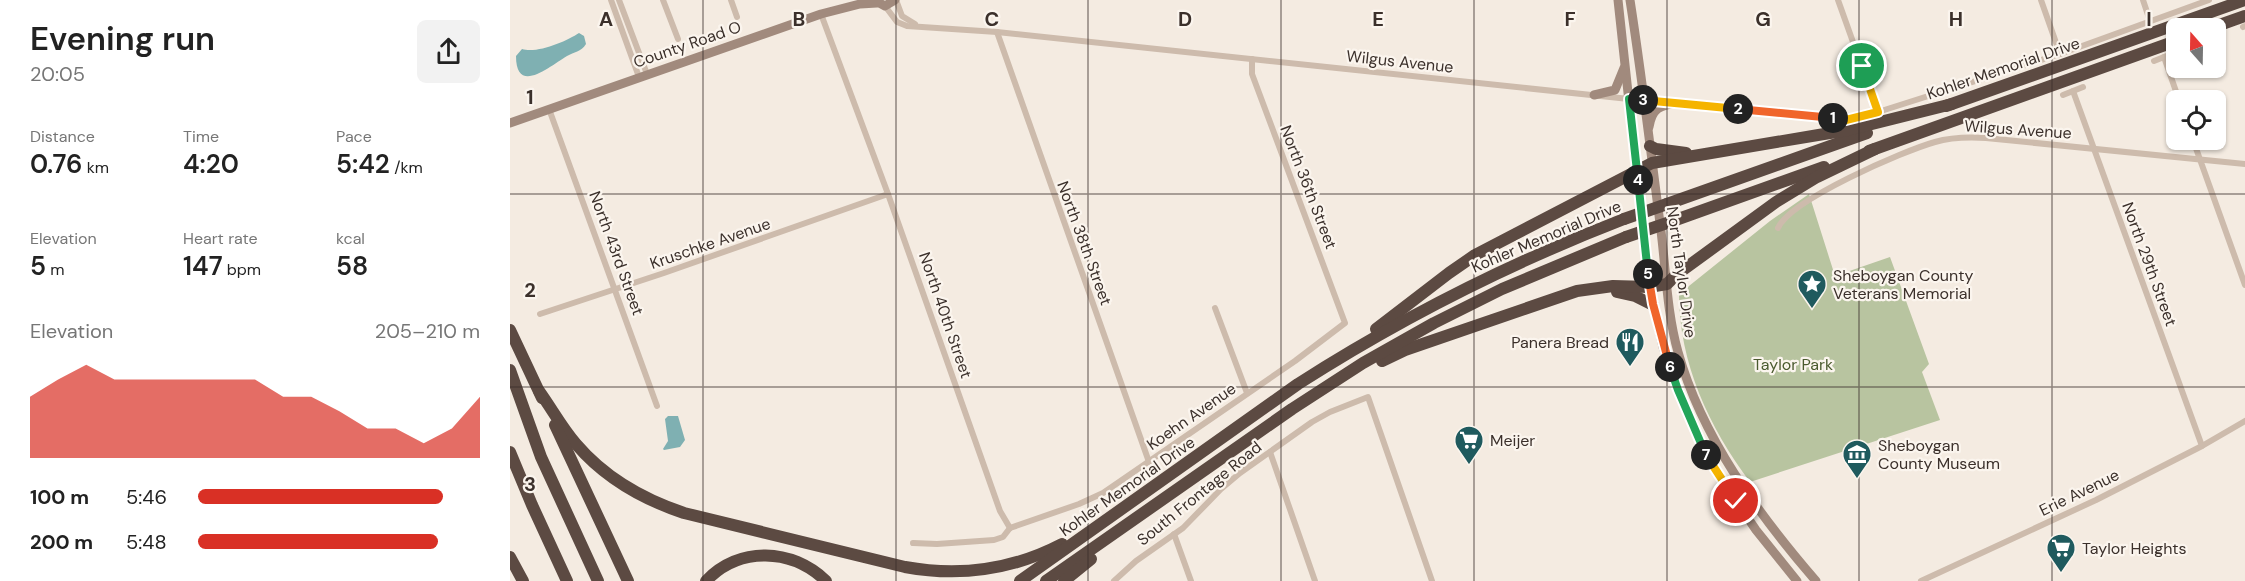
<!DOCTYPE html>
<html lang="en">
<head>
<meta charset="utf-8">
<style>
  :root { --surface:#fff; --page:#f2f2f2; --text:#222; --muted:#767676; --accent:#d93025 }
  body { margin:0; font-family:"DM Sans",sans-serif; background:var(--page); color:var(--text); height:100vh; display:flex; flex-direction:column; font-size:22px; white-space:nowrap }
  * { box-sizing:border-box; margin:0 }
  p { font-size:20px; color:var(--muted) }
  .icon { flex:none; width:33px; height:33px; fill:none; stroke:currentColor; stroke-width:2; stroke-linecap:round; stroke-linejoin:round }
  .map { position:relative; flex:1; overflow:hidden }
  .sheet { display:flex; flex-direction:column; background:var(--surface); width:510px }
  .sheet>* { flex:none }
  .needle { width:39px; rotate:340deg }
  .controls { position:absolute; left:1656px; top:18px; display:grid; gap:12px }
  .controls a { display:grid; place-items:center; width:60px; height:60px; border-radius:9px; background:var(--surface); box-shadow:0 2px 4px #0004; font-size:30px }
  .pin { position:absolute; display:grid; place-items:center; width:51px; height:51px; color:#fff; margin:-26px; border:3px solid #fff; border-radius:50%; box-shadow:0 2px 6px #0007 }
  .km { position:absolute; width:30px; height:30px; margin:-15px; border-radius:50%; background:#222; color:#fff; font-size:16px; line-height:30px; text-align:center }
  .round { display:grid; place-items:center; flex:none; width:63px; height:63px; border-radius:9px; background:var(--page) }
  .summary { display:flex; align-items:center; justify-content:space-between; height:102px; padding:0 30px }
  h1 { font-size:33px; font-weight:600; line-height:45px }
  .figures { display:grid; grid-template-columns:repeat(3,1fr); gap:9px; height:102px; padding:6px 30px }
  .figures div { display:grid; align-content:center }
  .figures b { font-size:26px; font-weight:600 }
  .figures small { font-size:16px; font-weight:400 }
  .figures p { font-size:16px }
  .chart { height:168px; padding:12px 30px }
  .chart p { display:flex; justify-content:space-between }
  .chart svg { width:100%; height:108px; margin-top:6px; fill:var(--accent); opacity:.7 }
  ul { padding:0 30px; list-style:none; font-size:20px }
  li { display:grid; grid-template-columns:96px 72px 1fr; align-items:center; height:45px }
  li i { height:15px; border-radius:8px; background:var(--accent) }
  main { display:flex; flex:1; min-height:0 }
  .map>svg:first-child { display:block }
  .green { fill:#b8c4a0 }
  .water { fill:#7fb0b2 }
  .lines { fill:none; stroke-linecap:round; stroke-linejoin:round }
  .street { stroke:#cdbbac; stroke-width:6 }
  .secondary { stroke:#a18a7d; stroke-width:9 }
  .highway { stroke:#5c4a42; stroke-width:12 }
  .highway-bridge { stroke:#5c4a42; stroke-width:12 }
  .split-1-casing { stroke:#fff; stroke-width:12 }
  .split-2-casing { stroke:#fff; stroke-width:12 }
  .split-3-casing { stroke:#fff; stroke-width:12 }
  .split-4-casing { stroke:#fff; stroke-width:12 }
  .split-5-casing { stroke:#fff; stroke-width:12 }
  .split-6-casing { stroke:#fff; stroke-width:12 }
  .split-7-casing { stroke:#fff; stroke-width:12 }
  .split-8-casing { stroke:#fff; stroke-width:12 }
  .split-1 { stroke:#f5b400; stroke-width:8 }
  .split-2 { stroke:#f0652b; stroke-width:8 }
  .split-3 { stroke:#f5b400; stroke-width:8 }
  .split-4 { stroke:#22a559; stroke-width:8 }
  .split-5 { stroke:#22a559; stroke-width:8 }
  .split-6 { stroke:#f0652b; stroke-width:8 }
  .split-7 { stroke:#22a559; stroke-width:8 }
  .split-8 { stroke:#f5b400; stroke-width:8 }
  .grid { fill:none; stroke:#3b302b; stroke-width:1.5; stroke-opacity:0.55 }
  .labels { text-anchor:middle; stroke-width:4.5; stroke-linejoin:round; paint-order:stroke }
  .street-label { font-size:16px; fill:#3b302b; stroke:#fbf5ee }
  .poi-label { font-size:16px; fill:#3b302b; stroke:#fbf5ee; text-anchor:start }
  .park-label { font-size:16px; fill:#4a5a2e; stroke:#fbf5ee }
  .grid-label { font-size:20px; text-anchor:middle; font-weight:bold; fill:#3b302b; stroke:#fbf5ee; stroke-width:4.5; stroke-linejoin:round; paint-order:stroke }
</style>
</head>
<body>
<main>
<section class="sheet">
<div class="summary"><div><h1>Evening run</h1><p>20:05</p></div><a class="round"><svg class="icon" aria-label="share" viewBox="0 0 24 24"><path d="M12 15V3M7 8l5-5 5 5M5 13v7h14v-7"/></svg></a></div>
<div class="figures">
<div><p>Distance</p><b>0.76<small> km</small></b></div>
<div><p>Time</p><b>4:20</b></div>
<div><p>Pace</p><b>5:42<small> /km</small></b></div>
</div>
<div class="figures">
<div><p>Elevation</p><b>5<small> m</small></b></div>
<div><p>Heart rate</p><b>147<small> bpm</small></b></div>
<div><p>kcal</p><b>58</b></div>
</div>
<div class="chart"><p><span>Elevation</span>205–210 m</p>
<svg viewBox="0 0 160 44" preserveAspectRatio="none"><path d="M0 44V19L10 12L20 6L30 12L40 12L50 12L60 12L70 12L80 12L90 19L100 19L110 25L120 32L130 32L140 38L150 32L160 19V44z"/></svg>
</div>
<ul>
<li><b>100 m</b>5:46<i style="width:87%"></i></li>
<li><b>200 m</b>5:48<i style="width:85%"></i></li>
</ul>
</section>
<div class="map">
<svg width="1735" height="581" viewBox="0 0 1735 581">
  <rect width="100%" height="100%" fill="#f4ebe1"/>
  <!-- green -->
  <path class="green" d="M1299 194 1325 276 1380 257 1419 364 1412 372 1430 420 1240 482C1199 427 1169 363 1169 294L1260 221Z"/>
  <!-- water -->
  <g class="water">
    <path d="M69 33 74 36 76 44C71 52 64 52 57 56 40 66 6 96 6 56L12 49C27 54 57 41 69 33Z"/>
    <path d="M158 416H168L175 440 170 447 154 450 153 449 158 441 155 419Z"/>
  </g>
  <g class="lines">
    <!-- street -->
    <g class="street">
      <path d="M101 0 129 77"/>
      <path d="M109 0 137 74"/>
      <path d="M153 0 168 39"/>
      <path d="M221 0 227 17"/>
      <path d="M386 0 392 16 405 24"/>
      <path d="M1328 0 1368 112"/>
      <path d="M1531 0 1550 54"/>
      <path d="M1633 0 1640 21"/>
      <path d="M375 6 387 22 397 26 487 32 1119 99 1336 120 1368 112 1550 54 1699 0"/>
      <path d="M311 14 378 194 490 511 500 528"/>
      <path d="M1733 27 1735 26"/>
      <path d="M487 32 639 462"/>
      <path d="M1654 57 1669 100"/>
      <path d="M1644 61 1664 53"/>
      <path d="M1563 91 1692 446"/>
      <path d="M1553 95 1573 87"/>
      <path d="M39 109 147 406"/>
      <path d="M1683 140 1735 285"/>
      <path d="M1268 228C1280 200 1393 151 1425 142 1442 137 1459 137 1476 138L1735 164"/>
      <path d="M705 308 737 393"/>
      <path d="M30 314 154 273 378 194"/>
      <path d="M760 452 805 581"/>
      <path d="M500 528 569 504 593 493 785 361 835 323 742 74V59"/>
      <path d="M664 534 681 581"/>
      <path d="M403 543 427 544 484 540 493 537 500 528"/>
      <path d="M604 581 626 561 673 528 711 489 730 473 802 422 820 412 858 397 922 581"/>
      <path d="M1411 581 1586 500 1692 446 1735 421"/>
    </g>
    <!-- secondary -->
    <g class="secondary">
      <path d="M364 0 375 6 385 0"/>
      <path d="M1108 0 1139 287 1153 347 1168 390 1201 464 1246 530 1287 581"/>
      <path d="M1120 0C1132 77 1141 154 1151 231 1156 271 1157 313 1168 352 1192 438 1249 515 1306 581"/>
      <path d="M1084 95 1105 90 1114 68"/>
      <path d="M0 123 311 14 350 4 367 3"/>
      <path d="M1139 127C1142 109 1149 105 1168 103"/>
    </g>
    <!-- highway -->
    <g class="highway">
      <path d="M1701 28 1735 16"/>
      <path d="M1436 106 1735 0"/>
      <path d="M1140 146 1146 149 1176 153"/>
      <path d="M1359 151 1666 41"/>
      <path d="M1157 204 1357 133"/>
      <path d="M1160 222 1314 167"/>
      <path d="M1107 292 1125 296 1143 305"/>
      <path d="M866 329 939 273 965 255 1142 163 1338 130 1442 104"/>
      <path d="M0 330 32 398"/>
      <path d="M872 361 895 350 1067 291 1103 286 1139 287 1157 284 1166 275 1266 202 1307 177 1365 149"/>
      <path d="M0 370 31 457 88 581"/>
      <path d="M29 391C42 409 52 428 66 444 95 478 132 499 174 513L395 567C450 577 502 570 552 544"/>
      <path d="M45 425 118 581"/>
      <path d="M0 452 22 505 57 581"/>
      <path d="M0 557 13 581"/>
      <path d="M196 581C229 546 282 548 316 581"/>
      <path d="M510 581 788 384C891 318 1000 263 1114 219"/>
      <path d="M536 581 782 409 853 363 924 323 992 289 1116 237"/>
      <path d="M554 581 581 559"/>
    </g>
    <!-- highway-bridge -->
    <g class="highway-bridge">
      <path d="M1114 219 1157 204"/>
      <path d="M1116 237 1160 222"/>
    </g>
  </g>
  <g class="lines">
    <!-- split-1 casing -->
    <g class="split-1-casing">
      <path id="split-1" d="M1323 118 1336 120 1368 112 1352 66"/>
    </g>
    <!-- split-2 casing -->
    <g class="split-2-casing">
      <path id="split-2" d="M1228 109 1323 118"/>
    </g>
    <!-- split-3 casing -->
    <g class="split-3-casing">
      <path id="split-3" d="M1133 100 1228 109"/>
    </g>
    <!-- split-4 casing -->
    <g class="split-4-casing">
      <path id="split-4" d="M1128 180 1119 99 1133 100"/>
    </g>
    <!-- split-5 casing -->
    <g class="split-5-casing">
      <path id="split-5" d="M1128 180 1138 274"/>
    </g>
    <!-- split-6 casing -->
    <g class="split-6-casing">
      <path id="split-6" d="M1138 274 1143 304 1160 367"/>
    </g>
    <!-- split-7 casing -->
    <g class="split-7-casing">
      <path id="split-7" d="M1160 367 1168 390 1196 455"/>
    </g>
    <!-- split-8 casing -->
    <g class="split-8-casing">
      <path id="split-8" d="M1196 455 1226 501"/>
    </g>
    <!-- split-1 -->
    <use href="#split-1" class="split-1"/>
    <!-- split-2 -->
    <use href="#split-2" class="split-2"/>
    <!-- split-3 -->
    <use href="#split-3" class="split-3"/>
    <!-- split-4 -->
    <use href="#split-4" class="split-4"/>
    <!-- split-5 -->
    <use href="#split-5" class="split-5"/>
    <!-- split-6 -->
    <use href="#split-6" class="split-6"/>
    <!-- split-7 -->
    <use href="#split-7" class="split-7"/>
    <!-- split-8 -->
    <use href="#split-8" class="split-8"/>
  </g>
  <!-- grid -->
  <path class="grid" d="M193 0V581M386 0V581M578 0V581M771 0V581M964 0V581M1157 0V581M1349 0V581M1542 0V581M0 194H1735M0 387H1735"/>
  <!-- icons -->
  <defs>
    <g id="sight-pin" transform="scale(1.5)"><path d="M0 17L-7.5 6A9.5 9.5 0 1 1 7.5 6Z" fill="#1f5a5e" stroke="#fbf5ee"/><path d="M0-6L1.8-2.2L6-1.7L2.9 1.2L3.7 5.4L0 3.3L-3.7 5.4L-2.9 1.2L-6-1.7L-1.8-2.2Z" fill="#fff"/></g>
    <g id="restaurant-pin" transform="scale(1.5)"><path d="M0 17L-7.5 6A9.5 9.5 0 1 1 7.5 6Z" fill="#1f5a5e" stroke="#fbf5ee"/><path d="M-5-6h1v4h1v-4h1v4h1v-4h1v5L-1.5 .5V6h-2V.5L-5-1ZM5-6V6H3V1.5H1.5Q1.5-4 5-6Z" fill="#fff"/></g>
    <g id="supermarket-pin" transform="scale(1.5)"><path d="M0 17L-7.5 6A9.5 9.5 0 1 1 7.5 6Z" fill="#1f5a5e" stroke="#fbf5ee"/><path d="M-6-5.5h2.5l.6 2H6L4.5 2H-2.5L-4.4-4H-6ZM-1.5 3.2a1.3 1.3 0 1 0 .1 0ZM3 3.2a1.3 1.3 0 1 0 .1 0Z" fill="#fff"/></g>
    <g id="museum-pin" transform="scale(1.5)"><path d="M0 17L-7.5 6A9.5 9.5 0 1 1 7.5 6Z" fill="#1f5a5e" stroke="#fbf5ee"/><path d="M0-6L6-3V-2H-6V-3ZM-5-1h2V3h-2ZM-1-1h2V3h-2ZM3-1h2V3H3ZM-6 4H6V6H-6Z" fill="#fff"/></g>
  </defs>
  <g fill-rule="evenodd">
    <use href="#sight-pin" x="1302" y="284"/>
    <use href="#restaurant-pin" x="1120" y="342"/>
    <use href="#supermarket-pin" x="959" y="440"/>
    <use href="#museum-pin" x="1347" y="454"/>
    <use href="#supermarket-pin" x="1551" y="548"/>
  </g>
  <g class="labels">
    <!-- street labels -->
    <g class="street-label">
      <text transform="translate(177 44) rotate(-19)" y="6">County Road O</text>
      <text transform="translate(890 61) rotate(6)" y="6">Wilgus Avenue</text>
      <text transform="translate(1493 68) rotate(-19)" y="6">Kohler Memorial Drive</text>
      <text transform="translate(1508 129) rotate(4)" y="6">Wilgus Avenue</text>
      <text transform="translate(799 187) rotate(69)" y="6">North 36th Street</text>
      <text transform="translate(1036 236) rotate(-23)" y="6">Kohler Memorial Drive</text>
      <text transform="translate(200 243) rotate(-19)" y="6">Kruschke Avenue</text>
      <text transform="translate(575 243) rotate(70)" y="6">North 38th Street</text>
      <text transform="translate(107 253) rotate(70)" y="6">North 43rd Street</text>
      <text transform="translate(1640 264) rotate(70)" y="6">North 29th Street</text>
      <text transform="translate(1172 272) rotate(82)" y="6">North Taylor Drive</text>
      <text transform="translate(436 315) rotate(71)" y="6">North 40th Street</text>
      <text transform="translate(681 416) rotate(-35)" y="6">Koehn Avenue</text>
      <text transform="translate(617 486) rotate(-35)" y="6">Kohler Memorial Drive</text>
      <text transform="translate(1569 492) rotate(-26)" y="6">Erie Avenue</text>
      <text transform="translate(689 493) rotate(-39)" y="6">South Frontage Road</text>
    </g>
    <!-- poi labels -->
    <g class="poi-label">
      <text x="1323" y="281">Sheboygan County<tspan x="1323" dy="18">Veterans Memorial</tspan></text>
      <text x="1099" y="348" text-anchor="end">Panera Bread</text>
      <text x="980" y="446">Meijer</text>
      <text x="1368" y="451">Sheboygan<tspan x="1368" dy="18">County Museum</tspan></text>
      <text x="1572" y="554">Taylor Heights</text>
    </g>
    <!-- park labels -->
    <g class="park-label">
      <text x="1283" y="370">Taylor Park</text>
    </g>
  </g>
  <g class="grid-label">
    <text x="96" y="26">A</text>
    <text x="289" y="26">B</text>
    <text x="482" y="26">C</text>
    <text x="675" y="26">D</text>
    <text x="868" y="26">E</text>
    <text x="1060" y="26">F</text>
    <text x="1253" y="26">G</text>
    <text x="1446" y="26">H</text>
    <text x="1639" y="26">I</text>
    <text x="20" y="104">1</text>
    <text x="20" y="297">2</text>
    <text x="20" y="491">3</text>
  </g>
</svg>
<div class="controls">
<a><svg class="needle" viewBox="-14 -14 28 28"><path d="M0-13l5 13h-10z" fill="#e53935"/><path d="M0 13l5-13h-10z" fill="#767676"/></svg></a>
<a><svg class="icon" aria-label="locate" viewBox="0 0 24 24"><circle cx="12" cy="12" r="6"/><path d="M12 2v4M12 18v4M2 12h4M18 12h4"/></svg></a>
</div>
<div class="pin" style="left:1352px;top:66px;background:#1e9e55"><svg class="icon" aria-label="arrive" viewBox="0 0 24 24"><path d="M6 21V4h12l-3 4 3 4H6"/></svg></div>
<div class="pin" style="left:1226px;top:501px;background:#d93025"><svg class="icon" aria-label="check" viewBox="0 0 24 24"><path d="M5 12l5 5 9-10"/></svg></div>
<b class="km" style="left:1323px;top:118px">1</b>
<b class="km" style="left:1228px;top:109px">2</b>
<b class="km" style="left:1133px;top:100px">3</b>
<b class="km" style="left:1128px;top:180px">4</b>
<b class="km" style="left:1138px;top:274px">5</b>
<b class="km" style="left:1160px;top:367px">6</b>
<b class="km" style="left:1196px;top:455px">7</b>
</div>
</main>
</body>
</html>
